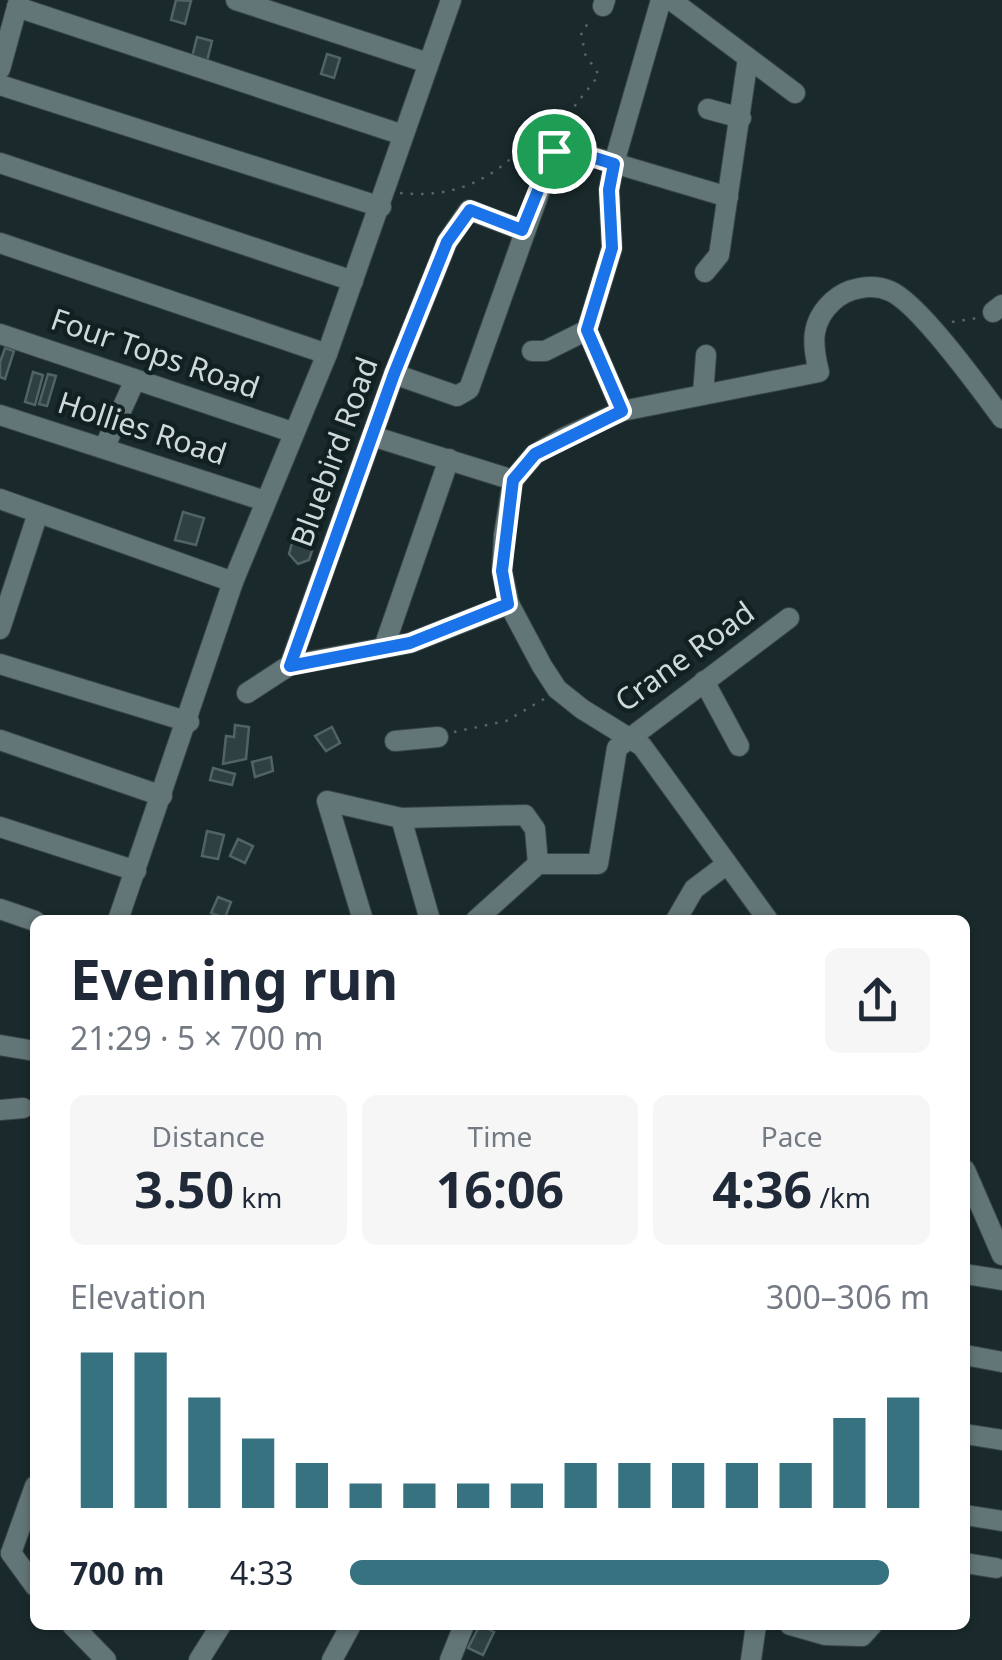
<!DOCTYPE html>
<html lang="en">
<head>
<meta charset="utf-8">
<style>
  :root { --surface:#fff; --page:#f6f6f7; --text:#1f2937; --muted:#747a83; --accent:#36727f }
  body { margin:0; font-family:"Noto Sans",sans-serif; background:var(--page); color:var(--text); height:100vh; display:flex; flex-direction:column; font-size:38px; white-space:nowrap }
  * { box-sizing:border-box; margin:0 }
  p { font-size:32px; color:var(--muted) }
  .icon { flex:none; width:55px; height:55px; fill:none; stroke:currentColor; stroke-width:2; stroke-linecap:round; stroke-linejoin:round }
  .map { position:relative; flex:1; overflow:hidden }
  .side { position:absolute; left:30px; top:915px; width:940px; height:715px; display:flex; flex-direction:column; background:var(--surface); border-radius:15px; box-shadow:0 2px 8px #0004 }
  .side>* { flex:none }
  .pin { position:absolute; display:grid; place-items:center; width:85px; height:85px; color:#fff; margin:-42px; border:5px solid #fff; border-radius:50%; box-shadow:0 2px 10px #0007 }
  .round { display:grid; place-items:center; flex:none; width:105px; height:105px; border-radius:15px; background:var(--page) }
  .summary { display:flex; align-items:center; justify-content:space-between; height:170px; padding:0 40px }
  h1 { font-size:55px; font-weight:700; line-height:75px }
  .figures { display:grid; grid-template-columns:repeat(3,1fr); gap:15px; height:170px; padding:10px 40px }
  .figures div { display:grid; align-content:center; border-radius:15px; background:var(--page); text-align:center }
  .figures b { font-size:50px; font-weight:700 }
  .figures small { font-size:28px; font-weight:400 }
  .figures p { font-size:28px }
  .chart { height:280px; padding:20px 40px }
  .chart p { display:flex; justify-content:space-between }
  .chart svg { width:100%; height:180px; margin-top:10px; stroke:var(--accent); stroke-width:6 }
  ul { padding:0 40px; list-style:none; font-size:32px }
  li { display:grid; grid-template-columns:160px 120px 1fr; align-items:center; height:75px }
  li i { height:25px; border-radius:12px; background:var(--accent) }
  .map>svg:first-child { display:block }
  .building { fill:#2f4042; stroke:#516365; stroke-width:2.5 }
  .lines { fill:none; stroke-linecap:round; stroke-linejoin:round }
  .minor-casing { stroke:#394647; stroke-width:22 }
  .path { stroke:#576566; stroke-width:2.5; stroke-dasharray:2.5 8; stroke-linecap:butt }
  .minor { stroke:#637677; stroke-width:20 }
  .route-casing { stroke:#fff; stroke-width:20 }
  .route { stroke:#1a73e8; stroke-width:12 }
  .labels { text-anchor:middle; stroke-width:9; stroke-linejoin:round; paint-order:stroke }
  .street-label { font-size:30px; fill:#cfd9da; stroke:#112122 }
</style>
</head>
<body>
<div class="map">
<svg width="1002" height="1660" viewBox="0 0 1002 1660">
  <rect width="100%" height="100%" fill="#1a2a2c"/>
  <!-- building -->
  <g class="building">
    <path d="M176 0 191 1 185 24 171 20Z"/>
    <path d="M197 37 212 41 206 65 191 61Z"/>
    <path d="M327 54 340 58 334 78 321 74Z"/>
    <path d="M5 348 14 351 5 379 0 377V362Z"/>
    <path d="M33 372 43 375 35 405 25 402Z"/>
    <path d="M48 374 56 376 47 406 39 404Z"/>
    <path d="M183 512 204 518 196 545 175 540Z"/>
    <path d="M297 525 318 532 309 560 298 564 289 554Z"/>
    <path d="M235 725 249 727 246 759 223 764 226 736 234 737Z"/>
    <path d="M332 727 340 743 326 751 315 736Z"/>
    <path d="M271 757 273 771 255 777 252 762Z"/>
    <path d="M213 768 235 774 232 785 210 780Z"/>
    <path d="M207 831 224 835 218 859 202 856Z"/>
    <path d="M238 839 253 846 245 863 230 856Z"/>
    <path d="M218 897 231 902 225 918 211 913Z"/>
    <path d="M480 1625 494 1632 483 1655 468 1648Z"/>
  </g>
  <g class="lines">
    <!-- minor casing -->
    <g class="minor-casing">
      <g id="minor">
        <path d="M236 0 428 63"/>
        <path d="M671 0 795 93"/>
        <path d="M603 6 605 0"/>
        <path d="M17 7 403 135"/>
        <path d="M0 69 19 0"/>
        <path d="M0 85 381 207"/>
        <path d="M708 109 741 118"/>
        <path d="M0 163 353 281"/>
        <path d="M0 243 327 354"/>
        <path d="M705 272 719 255 748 58"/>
        <path d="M993 312 1002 305"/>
        <path d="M0 334 292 432"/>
        <path d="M532 351H545L587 330"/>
        <path d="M394 374 457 396 469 389 554 151 563 148 728 197"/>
        <path d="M703 394 706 355"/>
        <path d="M622 411 587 330 612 248 609 190 614 163 661 0"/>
        <path d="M0 415 265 501"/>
        <path d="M372 436 513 480"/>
        <path d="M105 446 135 380"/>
        <path d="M0 499 233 582"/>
        <path d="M0 629 38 513"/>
        <path d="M384 647 449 459"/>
        <path d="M0 664 189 722"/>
        <path d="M290 665 394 374 447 242 469 210 522 230"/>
        <path d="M704 681 739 746"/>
        <path d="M247 693 290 665 410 643 509 604"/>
        <path d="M0 740 162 796"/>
        <path d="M395 741 438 737"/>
        <path d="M401 818 430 920"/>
        <path d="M0 827 136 871"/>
        <path d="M0 909 35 921"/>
        <path d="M118 920 233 582 327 354 451 0"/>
        <path d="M363 920 327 801 401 818 525 815 535 829 538 864"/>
        <path d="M476 920 538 864H598L617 748 789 618"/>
        <path d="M676 920 694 889 727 864"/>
        <path d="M768 920 642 746 582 709 557 689 542 666 509 604 502 571 504 535 513 480 535 454 563 438 622 411 819 372C812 344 810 322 833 301 847 288 872 283 890 291 919 303 982 391 1002 418"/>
        <path d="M0 1045 35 1051"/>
        <path d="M0 1110 23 1108"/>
        <path d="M965 1170 1002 1255"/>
        <path d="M965 1274 1002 1280"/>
        <path d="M965 1355 1002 1362"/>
        <path d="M965 1434 1002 1440"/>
        <path d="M965 1515 1002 1521"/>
        <path d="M11 1553 35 1486"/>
        <path d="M11 1553 35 1586"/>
        <path d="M965 1563 996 1568"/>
        <path d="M72 1625 106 1660"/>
        <path d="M790 1625 825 1635 862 1636 872 1625"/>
        <path d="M199 1660 221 1625"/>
        <path d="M332 1660 351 1625"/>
        <path d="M450 1660 464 1625"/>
        <path d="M751 1660 756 1625"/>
      </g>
    </g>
    <!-- path -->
    <g class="path">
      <path d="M555 131 599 75 585 54 581 32 592 19"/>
      <path d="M400 193C456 199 497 178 532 137L542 139"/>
      <path d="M952 322 977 318"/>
      <path d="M454 732 506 721 544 699"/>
    </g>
    <!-- minor -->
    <use href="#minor" class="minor"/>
  </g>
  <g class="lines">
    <!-- route casing -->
    <g class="route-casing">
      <path id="route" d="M563 148 614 164 609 190 612 248 587 330 622 411 535 454 513 480 502 571 508 604 410 643 290 666 394 374 447 242 470 210 522 230 554 151Z"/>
    </g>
    <!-- route -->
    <use href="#route" class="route"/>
  </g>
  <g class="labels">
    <!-- street labels -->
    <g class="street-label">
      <text transform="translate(155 354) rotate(19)" y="10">Four Tops Road</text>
      <text transform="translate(142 429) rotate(18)" y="10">Hollies Road</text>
      <text transform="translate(335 452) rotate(-70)" y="10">Bluebird Road</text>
      <text transform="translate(685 657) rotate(-36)" y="10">Crane Road</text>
    </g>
  </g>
</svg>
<div class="pin" style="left:554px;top:151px;background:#1e9e55"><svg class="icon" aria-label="arrive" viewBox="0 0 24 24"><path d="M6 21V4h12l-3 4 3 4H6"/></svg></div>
<section class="side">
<div class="summary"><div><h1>Evening run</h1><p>21:29 · 5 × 700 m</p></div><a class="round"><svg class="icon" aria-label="share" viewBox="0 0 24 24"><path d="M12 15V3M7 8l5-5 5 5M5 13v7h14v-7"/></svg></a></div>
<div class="figures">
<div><p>Distance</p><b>3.50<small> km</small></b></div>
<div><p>Time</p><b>16:06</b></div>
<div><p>Pace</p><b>4:36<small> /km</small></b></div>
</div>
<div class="chart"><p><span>Elevation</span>300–306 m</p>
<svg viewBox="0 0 160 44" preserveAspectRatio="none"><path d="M5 44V6M15 44V6M25 44V17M35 44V27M45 44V33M55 44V38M65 44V38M75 44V38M85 44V38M95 44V33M105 44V33M115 44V33M125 44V33M135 44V33M145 44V22M155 44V17"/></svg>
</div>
<ul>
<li><b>700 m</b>4:33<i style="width:93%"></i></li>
</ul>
</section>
</div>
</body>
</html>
